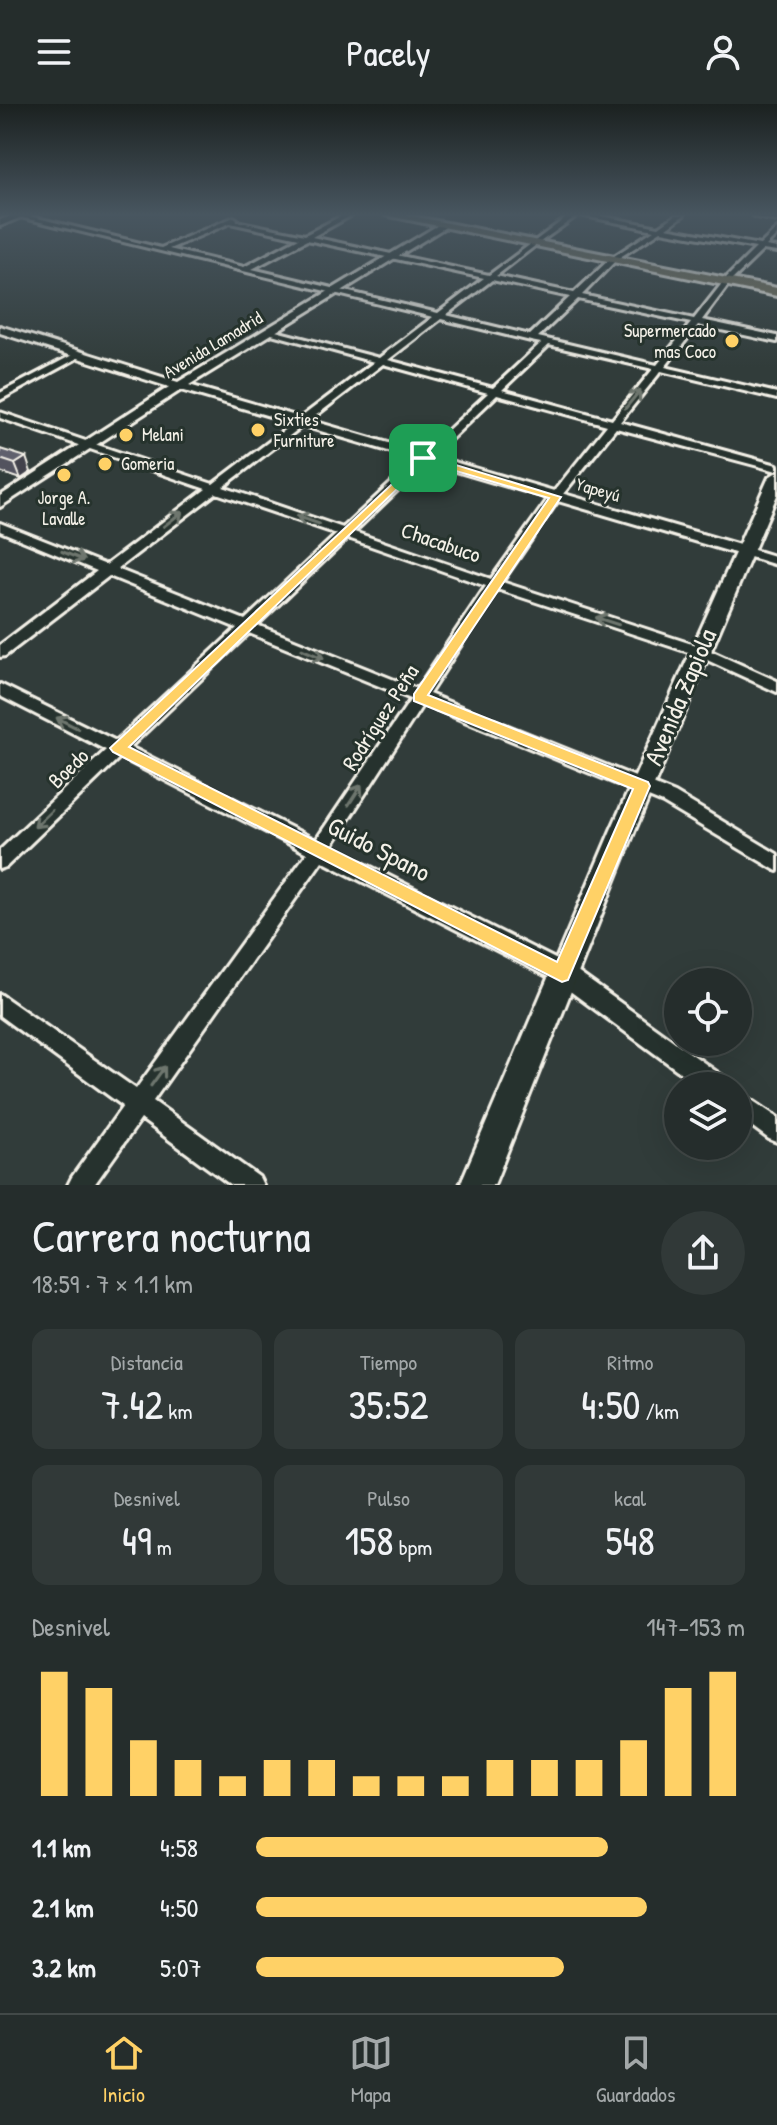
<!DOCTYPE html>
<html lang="es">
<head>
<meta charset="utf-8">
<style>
  :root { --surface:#252d2c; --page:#313938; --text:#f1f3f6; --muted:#a3a8a9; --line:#424948; --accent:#ffd166 }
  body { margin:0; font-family:"Patrick Hand",sans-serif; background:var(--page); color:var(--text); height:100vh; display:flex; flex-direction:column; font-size:30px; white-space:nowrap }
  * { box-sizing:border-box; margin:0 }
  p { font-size:26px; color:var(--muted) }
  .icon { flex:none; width:44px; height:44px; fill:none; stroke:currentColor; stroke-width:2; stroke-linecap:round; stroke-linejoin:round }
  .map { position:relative; height:1081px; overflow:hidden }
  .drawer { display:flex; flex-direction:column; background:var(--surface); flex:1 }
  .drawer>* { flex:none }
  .tools { position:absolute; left:664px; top:864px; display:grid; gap:16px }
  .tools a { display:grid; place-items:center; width:88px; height:88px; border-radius:50%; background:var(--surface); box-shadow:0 8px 32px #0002,0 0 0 2px var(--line); font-size:40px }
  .pin { position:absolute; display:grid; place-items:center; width:68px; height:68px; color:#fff; margin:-34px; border-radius:16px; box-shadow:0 4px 12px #0006 }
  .round { display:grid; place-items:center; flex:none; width:84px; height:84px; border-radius:42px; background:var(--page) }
  .head { display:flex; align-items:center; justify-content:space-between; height:136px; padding:0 32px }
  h1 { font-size:44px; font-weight:600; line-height:60px }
  .figures { display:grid; grid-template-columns:repeat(3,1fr); gap:12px; height:136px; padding:8px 32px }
  .figures div { display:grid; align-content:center; border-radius:16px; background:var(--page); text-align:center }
  .figures b { font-size:40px; font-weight:600 }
  .figures small { font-size:22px; font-weight:400 }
  .figures p { font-size:22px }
  .chart { height:224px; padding:16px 32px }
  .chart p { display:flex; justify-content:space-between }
  .chart svg { width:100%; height:144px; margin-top:8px; stroke:var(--accent); stroke-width:6 }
  ul { padding:0 32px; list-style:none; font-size:26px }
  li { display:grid; grid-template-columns:128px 96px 1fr; align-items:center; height:60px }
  li i { height:20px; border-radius:10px; background:var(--accent) }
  header { display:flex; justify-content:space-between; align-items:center; height:104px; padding:0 32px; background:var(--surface); font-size:36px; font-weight:600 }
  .dock { display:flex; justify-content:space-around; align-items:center; height:112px; border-top:2px solid var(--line); background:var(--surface); font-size:22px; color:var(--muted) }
  .dock a { display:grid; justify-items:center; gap:4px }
  .dock .current { color:var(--accent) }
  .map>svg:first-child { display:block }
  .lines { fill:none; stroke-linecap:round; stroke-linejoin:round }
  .minor-casing { stroke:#f4f1e8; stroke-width:6 }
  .tertiary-casing { stroke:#f4f1e8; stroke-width:6 }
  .secondary-casing { stroke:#f4f1e8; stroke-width:6 }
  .primary-casing { stroke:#f4f1e8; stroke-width:6 }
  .minor { fill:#26332d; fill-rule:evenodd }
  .tertiary { fill:#26332d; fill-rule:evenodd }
  .secondary { fill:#26332d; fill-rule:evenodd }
  .primary { fill:#716e59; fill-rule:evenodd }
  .wall { fill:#52535e; stroke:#f4f1e8; stroke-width:2 }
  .shaded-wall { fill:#42434c; stroke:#f4f1e8; stroke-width:2 }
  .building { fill:#5f606d; stroke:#f4f1e8; stroke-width:2 }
  .oneway { stroke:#6e766e }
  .route { fill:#ffd166; stroke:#fff; stroke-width:2; fill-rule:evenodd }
  .poi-dot { fill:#ffd166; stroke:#26332d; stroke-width:3 }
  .labels { text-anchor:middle; stroke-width:6; stroke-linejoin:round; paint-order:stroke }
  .far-poi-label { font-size:18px; fill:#f4f1e8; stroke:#26332d; text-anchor:start }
  .far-street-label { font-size:18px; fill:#f4f1e8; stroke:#26332d }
  .street-label { font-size:22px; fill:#f4f1e8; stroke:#26332d }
  .near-street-label { font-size:26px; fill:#f4f1e8; stroke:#26332d }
</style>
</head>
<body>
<header><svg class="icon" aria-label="menu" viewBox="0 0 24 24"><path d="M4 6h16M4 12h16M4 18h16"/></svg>Pacely<svg class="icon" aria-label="person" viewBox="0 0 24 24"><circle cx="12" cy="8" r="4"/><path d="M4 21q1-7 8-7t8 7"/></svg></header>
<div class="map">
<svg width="777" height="1081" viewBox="0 0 777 1081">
  <rect width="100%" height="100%" fill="#313c3a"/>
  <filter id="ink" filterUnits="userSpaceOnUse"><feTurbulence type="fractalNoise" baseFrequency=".0125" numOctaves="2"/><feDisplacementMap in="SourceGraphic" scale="16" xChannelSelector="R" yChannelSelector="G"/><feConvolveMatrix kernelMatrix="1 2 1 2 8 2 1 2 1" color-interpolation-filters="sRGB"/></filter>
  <g filter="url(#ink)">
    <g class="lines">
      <!-- minor casing -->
      <g class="minor-casing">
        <g id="minor">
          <path d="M12 111H25L161 144 234 113 237 115 236 117 305 131 343 111H352L312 133 489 171 570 111H578L540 138 537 139 536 141 496 172 574 189 611 154 654 126 580 111H596L659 123 676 111H684L666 124 760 141 777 125V131L766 142 777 144V148L763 146 731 177 702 216 777 232V238L698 221 665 263 777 289V295L661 267 620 318 777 361V367L616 324 559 395 502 478 704 544 777 577V588L694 550 497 485 429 590 675 689 777 750V767L663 699 423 600 331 743 569 862 725 974 728 982H699L555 876 322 757 153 997 259 1073 263 1081H231L141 1015 94 1081H68L72 1073 123 1002 0 912V890L136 985 307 749 120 653 6 763 0 765V746L106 646 0 592V580L116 637 237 524 109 472 5 552 0 553V541L97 467 0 427V419L106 461 206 385 0 314V308L213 380 374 258 268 229V225L379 254 433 213ZM230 119 299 134 244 163 169 145ZM661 127 756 144 727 173 694 215 582 191 617 155ZM307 136 484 174 438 209 252 165ZM492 176 570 193 530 231 446 211ZM578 195 691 219 657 261 538 233ZM441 215 531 237 541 239 493 284 388 256ZM549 241 653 265 612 316 502 286ZM383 260 488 289 343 424 223 383ZM497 291 607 321 551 391 491 475 354 428ZM216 389 337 430 245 516 117 465ZM348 434 486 482 417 585 257 521ZM249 529 411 595 316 736 130 643Z"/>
          <path d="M753 111 777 113V117L756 113Z"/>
          <path d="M78 248 85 250 0 296V289Z"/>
          <path d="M744 443 777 453V461L740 450 738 447 740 444Z"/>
          <path d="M738 987 777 1013V1038L769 1035 738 1012Z"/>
        </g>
      </g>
      <!-- tertiary casing -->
      <g class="tertiary-casing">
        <g id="tertiary">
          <path d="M13 111H26L0 122V116Z"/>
          <path d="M440 120 447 122 189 281 750 444 752 447 750 450H738L181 286 0 403V392L169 283 0 229V222L178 278Z"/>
        </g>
      </g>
      <!-- secondary casing -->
      <g class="secondary-casing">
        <path id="secondary" d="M777 368V391L635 726 494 1081H460L611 726 769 373Z"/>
      </g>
      <!-- primary casing -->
      <g class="primary-casing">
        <path id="primary" d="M385 111H407L777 184V192Z"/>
      </g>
      <!-- minor -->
      <use href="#minor" class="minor"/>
      <!-- tertiary -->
      <use href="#tertiary" class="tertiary"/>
      <!-- secondary -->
      <use href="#secondary" class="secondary"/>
      <!-- primary -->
      <use href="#primary" class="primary"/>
    </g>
    <!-- wall -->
    <path class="wall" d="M0 345 31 368 21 375 0 368Z"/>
    <!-- shaded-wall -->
    <path class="shaded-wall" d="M26 353 31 368 21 375 15 360Z"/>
    <!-- building -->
    <path class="building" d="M0 345 26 353 15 360 0 355Z"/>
    <!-- one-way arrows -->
    <defs><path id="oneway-shaft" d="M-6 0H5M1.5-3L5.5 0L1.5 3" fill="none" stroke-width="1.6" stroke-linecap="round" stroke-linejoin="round" transform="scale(2)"/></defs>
    <g class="oneway">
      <use href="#oneway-shaft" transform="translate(633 295) rotate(-51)"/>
      <use href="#oneway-shaft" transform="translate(173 415) rotate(-38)"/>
      <use href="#oneway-shaft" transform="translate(308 416) rotate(-161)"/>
      <use href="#oneway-shaft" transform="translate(73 452) rotate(22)"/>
      <use href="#oneway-shaft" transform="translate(607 517) rotate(-162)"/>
      <use href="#oneway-shaft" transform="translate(313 550) rotate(23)"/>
      <use href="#oneway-shaft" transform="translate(67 619) rotate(-153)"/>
      <use href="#oneway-shaft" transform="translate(355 691) rotate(-57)"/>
      <use href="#oneway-shaft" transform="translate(43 715) rotate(136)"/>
      <use href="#oneway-shaft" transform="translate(158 972) rotate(-54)"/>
    </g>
  </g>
  <!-- sky -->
  <linearGradient id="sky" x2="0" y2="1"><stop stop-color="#1b2120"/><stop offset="0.42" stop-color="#485660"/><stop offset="1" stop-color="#485660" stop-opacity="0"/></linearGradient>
  <rect width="777" height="263" fill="url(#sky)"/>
  <!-- route -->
  <path class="route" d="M423 351 561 393 428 591 648 678 650 682 568 876 562 878 113 648 110 644ZM425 358 549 394 414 590V597L633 685 557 858 129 643Z"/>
  <!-- markers -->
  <g class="poi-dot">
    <circle cx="732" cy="237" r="8"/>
    <circle cx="258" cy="326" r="8"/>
    <circle cx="126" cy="331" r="8"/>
    <circle cx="105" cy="360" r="8"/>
    <circle cx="64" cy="371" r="8"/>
  </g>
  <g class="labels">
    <!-- far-poi labels -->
    <g class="far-poi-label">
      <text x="716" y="233" text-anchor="end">Supermercado<tspan x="716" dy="21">mas Coco</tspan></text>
      <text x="274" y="322">Sixties<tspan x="274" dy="21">Furniture</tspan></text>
      <text x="142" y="337">Melani</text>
      <text x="121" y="366">Gomeria</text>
      <text x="64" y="400" text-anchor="middle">Jorge A.<tspan x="64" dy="21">Lavalle</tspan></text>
    </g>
    <!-- far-street labels -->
    <g class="far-street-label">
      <text transform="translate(213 241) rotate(-31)" y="6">Avenida Lamadrid</text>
      <text transform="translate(598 386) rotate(16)" y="6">Yapeyú</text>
    </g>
    <!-- street labels -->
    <g class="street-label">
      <text transform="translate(441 438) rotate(19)" y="8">Chacabuco</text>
      <text transform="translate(380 613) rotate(-57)" y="8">Rodríguez Peña</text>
      <text transform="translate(68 664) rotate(-44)" y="8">Boedo</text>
    </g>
    <!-- near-street labels -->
    <g class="near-street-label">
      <text transform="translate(680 593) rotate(-67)" y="9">Avenida Zapiola</text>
      <text transform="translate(379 745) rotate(27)" y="9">Guido Spano</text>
    </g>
  </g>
</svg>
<div class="tools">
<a><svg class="icon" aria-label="locate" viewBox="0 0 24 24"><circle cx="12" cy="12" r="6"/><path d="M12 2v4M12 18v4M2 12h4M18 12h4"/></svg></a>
<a><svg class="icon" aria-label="layers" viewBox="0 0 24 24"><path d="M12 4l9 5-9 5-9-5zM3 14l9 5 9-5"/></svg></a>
</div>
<div class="pin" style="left:423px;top:354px;background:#1e9e55"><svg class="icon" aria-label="arrive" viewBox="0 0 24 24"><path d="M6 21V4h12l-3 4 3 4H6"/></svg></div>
</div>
<section class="drawer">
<div class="head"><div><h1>Carrera nocturna</h1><p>18:59 · 7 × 1.1 km</p></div><a class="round"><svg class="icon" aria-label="share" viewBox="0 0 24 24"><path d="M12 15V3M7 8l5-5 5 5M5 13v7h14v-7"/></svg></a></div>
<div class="figures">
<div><p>Distancia</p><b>7.42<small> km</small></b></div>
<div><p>Tiempo</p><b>35:52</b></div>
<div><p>Ritmo</p><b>4:50<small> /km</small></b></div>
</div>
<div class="figures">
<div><p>Desnivel</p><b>49<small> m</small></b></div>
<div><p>Pulso</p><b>158<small> bpm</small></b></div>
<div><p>kcal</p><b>548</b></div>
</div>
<div class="chart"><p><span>Desnivel</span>147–153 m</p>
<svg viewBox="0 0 160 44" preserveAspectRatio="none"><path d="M5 44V6M15 44V11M25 44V27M35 44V33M45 44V38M55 44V33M65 44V33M75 44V38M85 44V38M95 44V38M105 44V33M115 44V33M125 44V33M135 44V27M145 44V11M155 44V6"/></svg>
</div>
<ul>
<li><b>1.1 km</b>4:58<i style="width:72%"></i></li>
<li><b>2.1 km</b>4:50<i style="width:80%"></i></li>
<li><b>3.2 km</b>5:07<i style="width:63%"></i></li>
</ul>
</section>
<nav class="dock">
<a class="current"><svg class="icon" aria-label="home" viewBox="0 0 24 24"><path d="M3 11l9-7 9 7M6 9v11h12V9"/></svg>Inicio</a>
<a><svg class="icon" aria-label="map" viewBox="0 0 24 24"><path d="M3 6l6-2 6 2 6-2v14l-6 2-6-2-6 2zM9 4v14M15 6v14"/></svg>Mapa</a>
<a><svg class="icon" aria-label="saved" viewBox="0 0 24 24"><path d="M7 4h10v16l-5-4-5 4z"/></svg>Guardados</a>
</nav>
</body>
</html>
